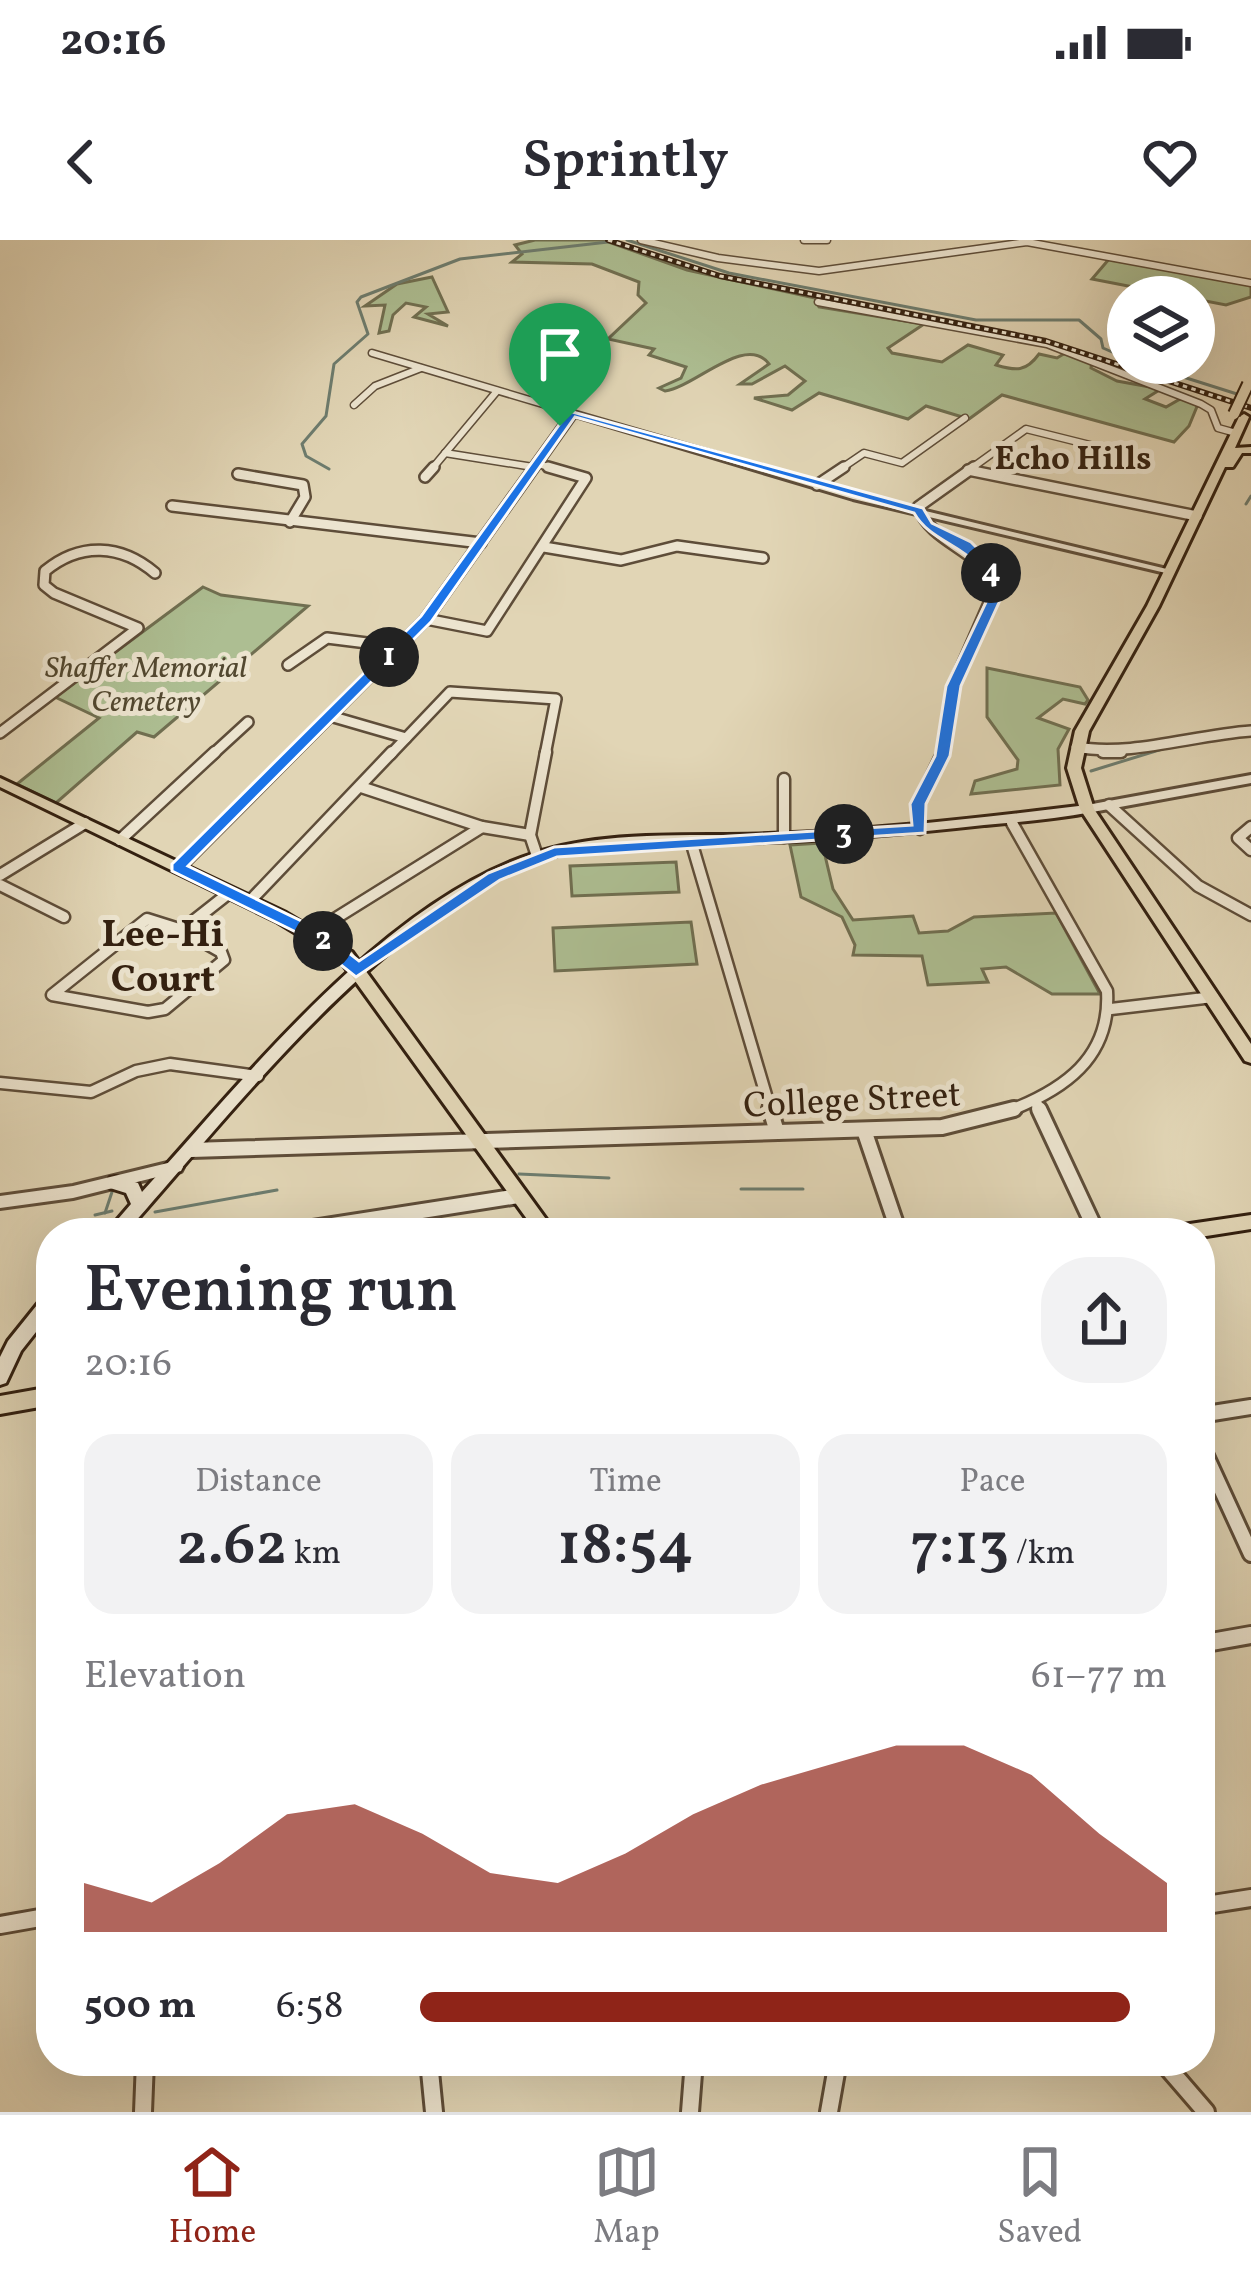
<!DOCTYPE html>
<html lang="en">
<head>
<meta charset="utf-8">
<style>
  :root { --surface:#fff; --page:#f2f2f3; --text:#2b2b33; --muted:#7c7c81; --line:#e1e1e2; --accent:#8f2418 }
  body { margin:0; font-family:Vollkorn,serif; background:var(--page); color:var(--text); height:100vh; display:flex; flex-direction:column; font-size:45px; white-space:nowrap }
  * { box-sizing:border-box; margin:0 }
  p { font-size:39px; color:var(--muted) }
  .icon { flex:none; width:66px; height:66px; fill:none; stroke:currentColor; stroke-width:2; stroke-linecap:round; stroke-linejoin:round }
  .map { position:relative; flex:1; overflow:hidden }
  .sheet { position:absolute; left:36px; top:978px; width:1179px; height:858px; display:flex; flex-direction:column; background:var(--surface); border-radius:48px; box-shadow:0 12px 48px #0002 }
  .sheet>* { flex:none }
  .tools { position:absolute; left:1107px; top:36px; display:grid; gap:24px }
  .tools a { display:grid; place-items:center; width:108px; height:108px; border-radius:50%; background:var(--surface); box-shadow:0 12px 48px #0002; font-size:60px }
  .pin { position:absolute; display:grid; place-items:center; width:102px; height:102px; color:#fff; margin:-123px -51px; border-radius:50% 50% 50% 0; rotate:-45deg; box-shadow:0 0 12px #0007 }
  .pin .icon { rotate:45deg }
  .km { position:absolute; width:60px; height:60px; margin:-30px; border-radius:50%; background:#222; color:#fff; font-size:33px; line-height:60px; text-align:center }
  .round { display:grid; place-items:center; flex:none; width:126px; height:126px; border-radius:48px; background:var(--page) }
  .head { display:flex; align-items:center; justify-content:space-between; height:204px; padding:0 48px }
  h1 { font-size:66px; font-weight:600; line-height:90px }
  .stats { display:grid; grid-template-columns:repeat(3,1fr); gap:18px; height:204px; padding:12px 48px }
  .stats div { display:grid; align-content:center; border-radius:30px; background:var(--page); text-align:center }
  .stats b { font-size:60px; font-weight:600 }
  .stats small { font-size:33px; font-weight:400 }
  .stats p { font-size:33px }
  .chart { height:336px; padding:24px 48px }
  .chart p { display:flex; justify-content:space-between }
  .chart svg { width:100%; height:216px; margin-top:12px; fill:var(--accent); opacity:.7 }
  ul { padding:0 48px; list-style:none; font-size:39px }
  li { display:grid; grid-template-columns:192px 144px 1fr; align-items:center; height:90px }
  li i { height:30px; border-radius:15px; background:var(--accent) }
  .status { display:flex; justify-content:space-between; align-items:center; height:84px; padding:0 60px; background:var(--surface); direction:ltr }
  .status svg { height:33px; fill:currentColor }
  header { display:flex; justify-content:space-between; align-items:center; height:156px; padding:0 48px; background:var(--surface); font-size:54px; font-weight:600 }
  .menu { display:flex; justify-content:space-around; align-items:center; height:168px; border-top:3px solid var(--line); background:var(--surface); font-size:33px; color:var(--muted) }
  .menu a { display:grid; justify-items:center; gap:6px }
  .menu .active { color:var(--accent) }
  .map>svg:first-child { display:block }
  .green { fill:#adbe92; stroke:#706f51; stroke-width:3 }
  .lines { fill:none; stroke-linecap:round; stroke-linejoin:round }
  .stream { stroke:#6d7c6e; stroke-width:3 }
  .minor-far4-casing { stroke:#5e4d39; stroke-width:9 }
  .minor-far3-casing { stroke:#5e4d39; stroke-width:14 }
  .minor-far2-casing { stroke:#5e4d39; stroke-width:15 }
  .minor-far1-casing { stroke:#5e4d39; stroke-width:20 }
  .minor-casing { stroke:#5e4d39; stroke-width:22 }
  .tertiary-casing { stroke:#5e4d39; stroke-width:6 }
  .secondary-casing { stroke:#332010; stroke-width:6 }
  .primary-casing { stroke:#332010; stroke-width:6 }
  .minor-far4 { stroke:#ece4cf; stroke-width:6 }
  .minor-far3 { stroke:#ece4cf; stroke-width:9 }
  .minor-far2 { stroke:#ece4cf; stroke-width:10 }
  .minor-far1 { stroke:#ece4cf; stroke-width:14 }
  .minor { stroke:#ece4cf; stroke-width:16 }
  .tertiary { fill:#ece4cf; fill-rule:evenodd }
  .secondary { fill:#ece4cf; fill-rule:evenodd }
  .primary { fill:#e1d5b5; fill-rule:evenodd }
  .rail-casing { stroke:#332010; stroke-width:6 }
  .rail { stroke:#ece4cf; stroke-width:3; stroke-dasharray:4.5; stroke-linecap:butt }
  .primary-bridge-casing { stroke:#332010; stroke-width:14; stroke-linecap:butt }
  .primary-bridge { stroke:#e1d5b5; stroke-width:10 }
  .route { fill:#1a73e8; stroke:#fff; stroke-width:3; fill-rule:evenodd }
  .labels { text-anchor:middle; stroke-width:10; stroke-linejoin:round; paint-order:stroke }
  .far-park-label { font-size:30px; font-style:italic; fill:#524830; stroke:#ece4cf }
  .far-neighbourhood-label { font-size:33px; font-weight:bold; fill:#332010; stroke:#ece4cf }
  .street-label { font-size:36px; fill:#332010; stroke:#ece4cf }
  .neighbourhood-label { font-size:39px; font-weight:bold; fill:#332010; stroke:#ece4cf }
</style>
</head>
<body>
<div class="status"><b>20:16</b><svg viewBox="0 0 49 12"><path d="M0 12V9h3v3zM5 12V6h3v6zM10 12V3h3v9zM15 12V0h3v12zM26 1h20v11H26zM47 4h2v5h-2z"/></svg></div>
<header><svg class="icon" aria-label="back" viewBox="0 0 24 24"><path d="M15 5l-7 7 7 7"/></svg>Sprintly<svg class="icon" aria-label="heart" viewBox="0 0 24 24"><path d="M12 20l-8-8c-3-5 5-10 8-4 3-6 11-1 8 4z"/></svg></header>
<div class="map">
<svg width="1251" height="1872" viewBox="0 0 1251 1872">
  <rect width="100%" height="100%" fill="#e1d5b5"/>
  <filter id="stains"><feTurbulence type="fractalNoise" baseFrequency=".00167" numOctaves="4"/><feColorMatrix values="0 0 0 0 .2 0 0 0 0 .09 0 0 0 0 .02 0 0 0 .5 -.17"/></filter>
  <radialGradient id="worn" r=".72"><stop offset=".6" stop-color="#630" stop-opacity="0"/><stop offset="1" stop-color="#630" stop-opacity=".3"/></radialGradient>
  <!-- green -->
  <g class="green">
    <path d="M535 0H603L687 30 815 58 819 67 924 84 888 108 892 113 942 122 968 105 1003 115 996 125C1016 131 1026 132 1039 114L1057 118 1067 112 1092 121 1091 128 1117 141 1161 149 1145 159 1166 167 1182 158 1198 164 1189 186 1174 202 1002 155 969 179 926 166 908 179 819 153 792 170 754 158 788 155 805 141 785 126 752 144H740L769 124C746 93 695 147 665 151L659 148 681 138 686 127 649 115 654 109 608 99 646 63 638 55 639 42 592 24 512 22 522 14 515 5Z"/>
    <path d="M1110 18 1251 45V57L1226 65 1092 39Z"/>
    <path d="M432 37 448 72 428 74 448 86 414 77 426 67 406 63 393 75 389 91 379 93 385 65 365 66 397 44Z"/>
    <path d="M203 347 221 355 308 366 154 497 137 492 56 563 17 544 99 478 55 457Z"/>
    <path d="M987 428 1080 447 1088 460 1085 464 1063 459 1038 478 1069 489 1058 509 1060 545 971 554 975 541 1017 529 1018 520 987 477Z"/>
    <path d="M822 603 833 649 853 680 913 676 919 693 948 691 974 677 1056 673 1100 754H1052L1006 727 982 729 988 742 928 745 922 716 853 715 855 705 842 677 801 657 790 605Z"/>
    <path d="M676 622 679 652 572 656 570 626Z"/>
    <path d="M691 682 697 724 555 731 553 688Z"/>
  </g>
  <g class="lines">
    <!-- stream -->
    <g class="stream">
      <path d="M627 0 729 33 976 80H1079L1101 99 1103 108 1128 119"/>
      <path d="M1139 123 1237 154"/>
      <path d="M329 229 306 216 302 204 326 176 334 124 368 94 357 62 361 57 460 19 608 2"/>
      <path d="M1246 264 1251 256"/>
      <path d="M1091 531 1172 506"/>
      <path d="M519 934 609 938"/>
      <path d="M741 949H803"/>
      <path d="M155 972 277 950"/>
      <path d="M105 973 112 952"/>
      <path d="M95 975 112 971"/>
    </g>
    <!-- minor-far4 casing -->
    <g class="minor-far4-casing">
      <g id="minor-far4">
        <path d="M641 0 718 18 819 31 1027 2 1251 43"/>
        <path d="M804 0H827"/>
        <path d="M818 62 1047 104 1201 164 1211 170 1218 188 1236 193"/>
        <path d="M372 113 573 173"/>
        <path d="M354 165 375 146 421 128"/>
        <path d="M445 213 533 227"/>
        <path d="M535 223 558 230"/>
        <path d="M431 230 497 151"/>
        <path d="M839 230 864 213 902 223 965 178"/>
        <path d="M969 230 1026 189 1126 214"/>
      </g>
    </g>
    <!-- minor-far3 casing -->
    <g class="minor-far3-casing">
      <g id="minor-far3">
        <path d="M968 230 1197 276"/>
        <path d="M238 234 303 245 305 257 290 282"/>
        <path d="M425 237 434 227"/>
        <path d="M817 245 844 227"/>
        <path d="M172 266 481 303"/>
        <path d="M544 307 621 320 677 306 763 318"/>
        <path d="M426 379 487 391 586 238 548 227"/>
        <path d="M288 425 327 398 399 407"/>
        <path d="M330 476 406 498"/>
        <path d="M0 493 138 388 54 353 44 345 45 331C80 302 121 304 155 333"/>
        <path d="M1076 507C1131 517 1193 495 1251 491"/>
        <path d="M212 515 248 482"/>
        <path d="M390 515 450 452 556 459 545 515"/>
        <path d="M942 515 953 446 996 347C980 309 932 304 918 267L974 227"/>
      </g>
    </g>
    <!-- minor-far2 casing -->
    <g class="minor-far2-casing">
      <g id="minor-far2">
        <path d="M1103 512H1121"/>
        <path d="M784 539V597"/>
        <path d="M361 547 482 587 530 595"/>
        <path d="M1109 565 1198 646 1251 675"/>
        <path d="M1251 587 1238 598 1251 610"/>
        <path d="M920 589 918 564 943 512"/>
        <path d="M120 600 215 512"/>
        <path d="M691 601 771 872"/>
        <path d="M537 616 530 595 546 512"/>
        <path d="M0 635 85 583"/>
        <path d="M0 645 64 677"/>
        <path d="M249 662 392 512"/>
        <path d="M147 679 182 690 221 712 224 720 165 769 148 772 52 755Z"/>
        <path d="M182 690 229 653"/>
        <path d="M312 693 482 587"/>
        <path d="M1111 769 1213 757"/>
        <path d="M0 843 91 852 136 831 170 824 258 836"/>
        <path d="M1036 862 1040 872"/>
        <path d="M1006 872C1064 850 1111 818 1107 751L1012 583"/>
      </g>
    </g>
    <!-- minor-far1 casing -->
    <g class="minor-far1-casing">
      <g id="minor-far1">
        <path d="M770 869 777 892"/>
        <path d="M1039 869 1097 993"/>
        <path d="M864 890 899 993"/>
        <path d="M191 910 942 887 1014 869"/>
        <path d="M294 991 518 956"/>
        <path d="M1200 1175 1251 1167"/>
        <path d="M1200 1203 1251 1314"/>
      </g>
    </g>
    <!-- minor casing -->
    <g class="minor-casing">
      <g id="minor">
        <path d="M1200 1404 1251 1395"/>
        <path d="M1200 1666 1251 1658"/>
        <path d="M0 1685 51 1676"/>
        <path d="M429 1821 434 1872"/>
        <path d="M1162 1821 1206 1872"/>
        <path d="M143 1872 145 1821"/>
        <path d="M690 1872 694 1821"/>
        <path d="M829 1872 838 1821"/>
      </g>
    </g>
    <!-- tertiary casing -->
    <g class="tertiary-casing">
      <g id="tertiary">
        <path d="M570 171 859 255 1175 331 1170 334 853 259 575 176 430 381 182 631H174V625L422 377Z"/>
        <path d="M1251 535V543L1087 573 1081 569 1087 565Z"/>
        <path d="M176 921 181 923 183 927 181 931 73 958 0 968V956L73 946Z"/>
      </g>
    </g>
    <!-- secondary casing -->
    <g class="secondary-casing">
      <g id="secondary">
        <path d="M1087 565 1092 566V572C1056 579 1019 582 984 585 911 593 839 600 766 602 697 605 625 598 558 615 397 657 234 871 125 993H106L131 964 126 953 110 948 108 943 110 938 116 937 138 943 142 952C246 837 383 663 532 614 608 589 690 597 768 594 875 590 981 578 1087 565Z"/>
        <path d="M51 1053V1073L21 1111 6 1143 0 1145V1117L8 1101 45 1055Z"/>
      </g>
    </g>
    <!-- primary casing -->
    <g class="primary-casing">
      <g id="primary">
        <path d="M1244 174 1249 177 1235 208 1251 207V213H1242L1233 227H1225L1159 366 1089 491 1081 528 1094 569 1251 804V823L1245 821 1080 569 1067 528 1075 491 1147 366 1239 177Z"/>
        <path d="M0 538 286 673 352 712 556 993H537L340 720 276 681 0 547Z"/>
        <path d="M1251 975V989L1200 997V993H1167L1169 988 1176 986Z"/>
        <path d="M51 1147V1165L0 1174V1156Z"/>
      </g>
    </g>
    <!-- minor-far4 -->
    <use href="#minor-far4" class="minor-far4"/>
    <!-- minor-far3 -->
    <use href="#minor-far3" class="minor-far3"/>
    <!-- minor-far2 -->
    <use href="#minor-far2" class="minor-far2"/>
    <!-- minor-far1 -->
    <use href="#minor-far1" class="minor-far1"/>
    <!-- minor -->
    <use href="#minor" class="minor"/>
    <!-- tertiary -->
    <use href="#tertiary" class="tertiary"/>
    <!-- secondary -->
    <use href="#secondary" class="secondary"/>
    <!-- primary -->
    <use href="#primary" class="primary"/>
    <!-- rail casing -->
    <g class="rail-casing">
      <path id="rail" d="M608 0 720 36 1046 101 1251 168"/>
    </g>
    <!-- rail -->
    <use href="#rail" class="rail"/>
    <!-- primary-bridge casing -->
    <g class="primary-bridge-casing">
      <path id="primary-bridge" d="M1234 174 1248 144"/>
    </g>
    <!-- primary-bridge -->
    <use href="#primary-bridge" class="primary-bridge"/>
  </g>
  <!-- route -->
  <path class="route" d="M569 171 923 268 932 283 971 302 988 319 1001 338 1002 356 961 446 950 516 926 564 925 593 557 617 500 640 356 737 306 697 172 631V624L421 376ZM575 177 914 273C934 309 985 305 989 356L946 446 935 516 910 564 912 585 554 607 488 633 359 721 318 689 188 626 431 382Z"/>
  <g class="labels">
    <!-- far-park labels -->
    <g class="far-park-label">
      <text x="146" y="437">Shaffer Memorial<tspan x="146" dy="34">Cemetery</tspan></text>
    </g>
    <!-- far-neighbourhood labels -->
    <g class="far-neighbourhood-label">
      <text x="1073" y="229">Echo Hills</text>
    </g>
    <!-- street labels -->
    <g class="street-label">
      <text transform="translate(852 858) rotate(-3)" y="13">College Street</text>
    </g>
    <!-- neighbourhood labels -->
    <g class="neighbourhood-label">
      <text x="163" y="706">Lee-Hi<tspan x="163" dy="45">Court</tspan></text>
    </g>
  </g>
  <rect width="100%" height="100%" filter="url(#stains)"/>
  <rect width="100%" height="100%" fill="url(#worn)"/>
</svg>
<div class="tools">
<a><svg class="icon" aria-label="layers" viewBox="0 0 24 24"><path d="M12 4l9 5-9 5-9-5zM3 14l9 5 9-5"/></svg></a>
</div>
<div class="pin" style="left:560px;top:186px;background:#1e9e55"><svg class="icon" aria-label="arrive" viewBox="0 0 24 24"><path d="M6 21V4h12l-3 4 3 4H6"/></svg></div>
<b class="km" style="left:389px;top:417px">1</b>
<b class="km" style="left:323px;top:701px">2</b>
<b class="km" style="left:844px;top:594px">3</b>
<b class="km" style="left:991px;top:333px">4</b>
<section class="sheet">
<div class="head"><div><h1>Evening run</h1><p>20:16</p></div><a class="round"><svg class="icon" aria-label="share" viewBox="0 0 24 24"><path d="M12 15V3M7 8l5-5 5 5M5 13v7h14v-7"/></svg></a></div>
<div class="stats">
<div><p>Distance</p><b>2.62<small> km</small></b></div>
<div><p>Time</p><b>18:54</b></div>
<div><p>Pace</p><b>7:13<small> /km</small></b></div>
</div>
<div class="chart"><p><span>Elevation</span>61–77 m</p>
<svg viewBox="0 0 160 44" preserveAspectRatio="none"><path d="M0 44V34L10 38L20 30L30 20L40 18L50 24L60 32L70 34L80 28L90 20L100 14L110 10L120 6L130 6L140 12L150 24L160 34V44z"/></svg>
</div>
<ul>
<li><b>500 m</b>6:58<i style="width:95%"></i></li>
</ul>
</section>
</div>
<nav class="menu">
<a class="active"><svg class="icon" aria-label="home" viewBox="0 0 24 24"><path d="M3 11l9-7 9 7M6 9v11h12V9"/></svg>Home</a>
<a><svg class="icon" aria-label="map" viewBox="0 0 24 24"><path d="M3 6l6-2 6 2 6-2v14l-6 2-6-2-6 2zM9 4v14M15 6v14"/></svg>Map</a>
<a><svg class="icon" aria-label="saved" viewBox="0 0 24 24"><path d="M7 4h10v16l-5-4-5 4z"/></svg>Saved</a>
</nav>
</body>
</html>
